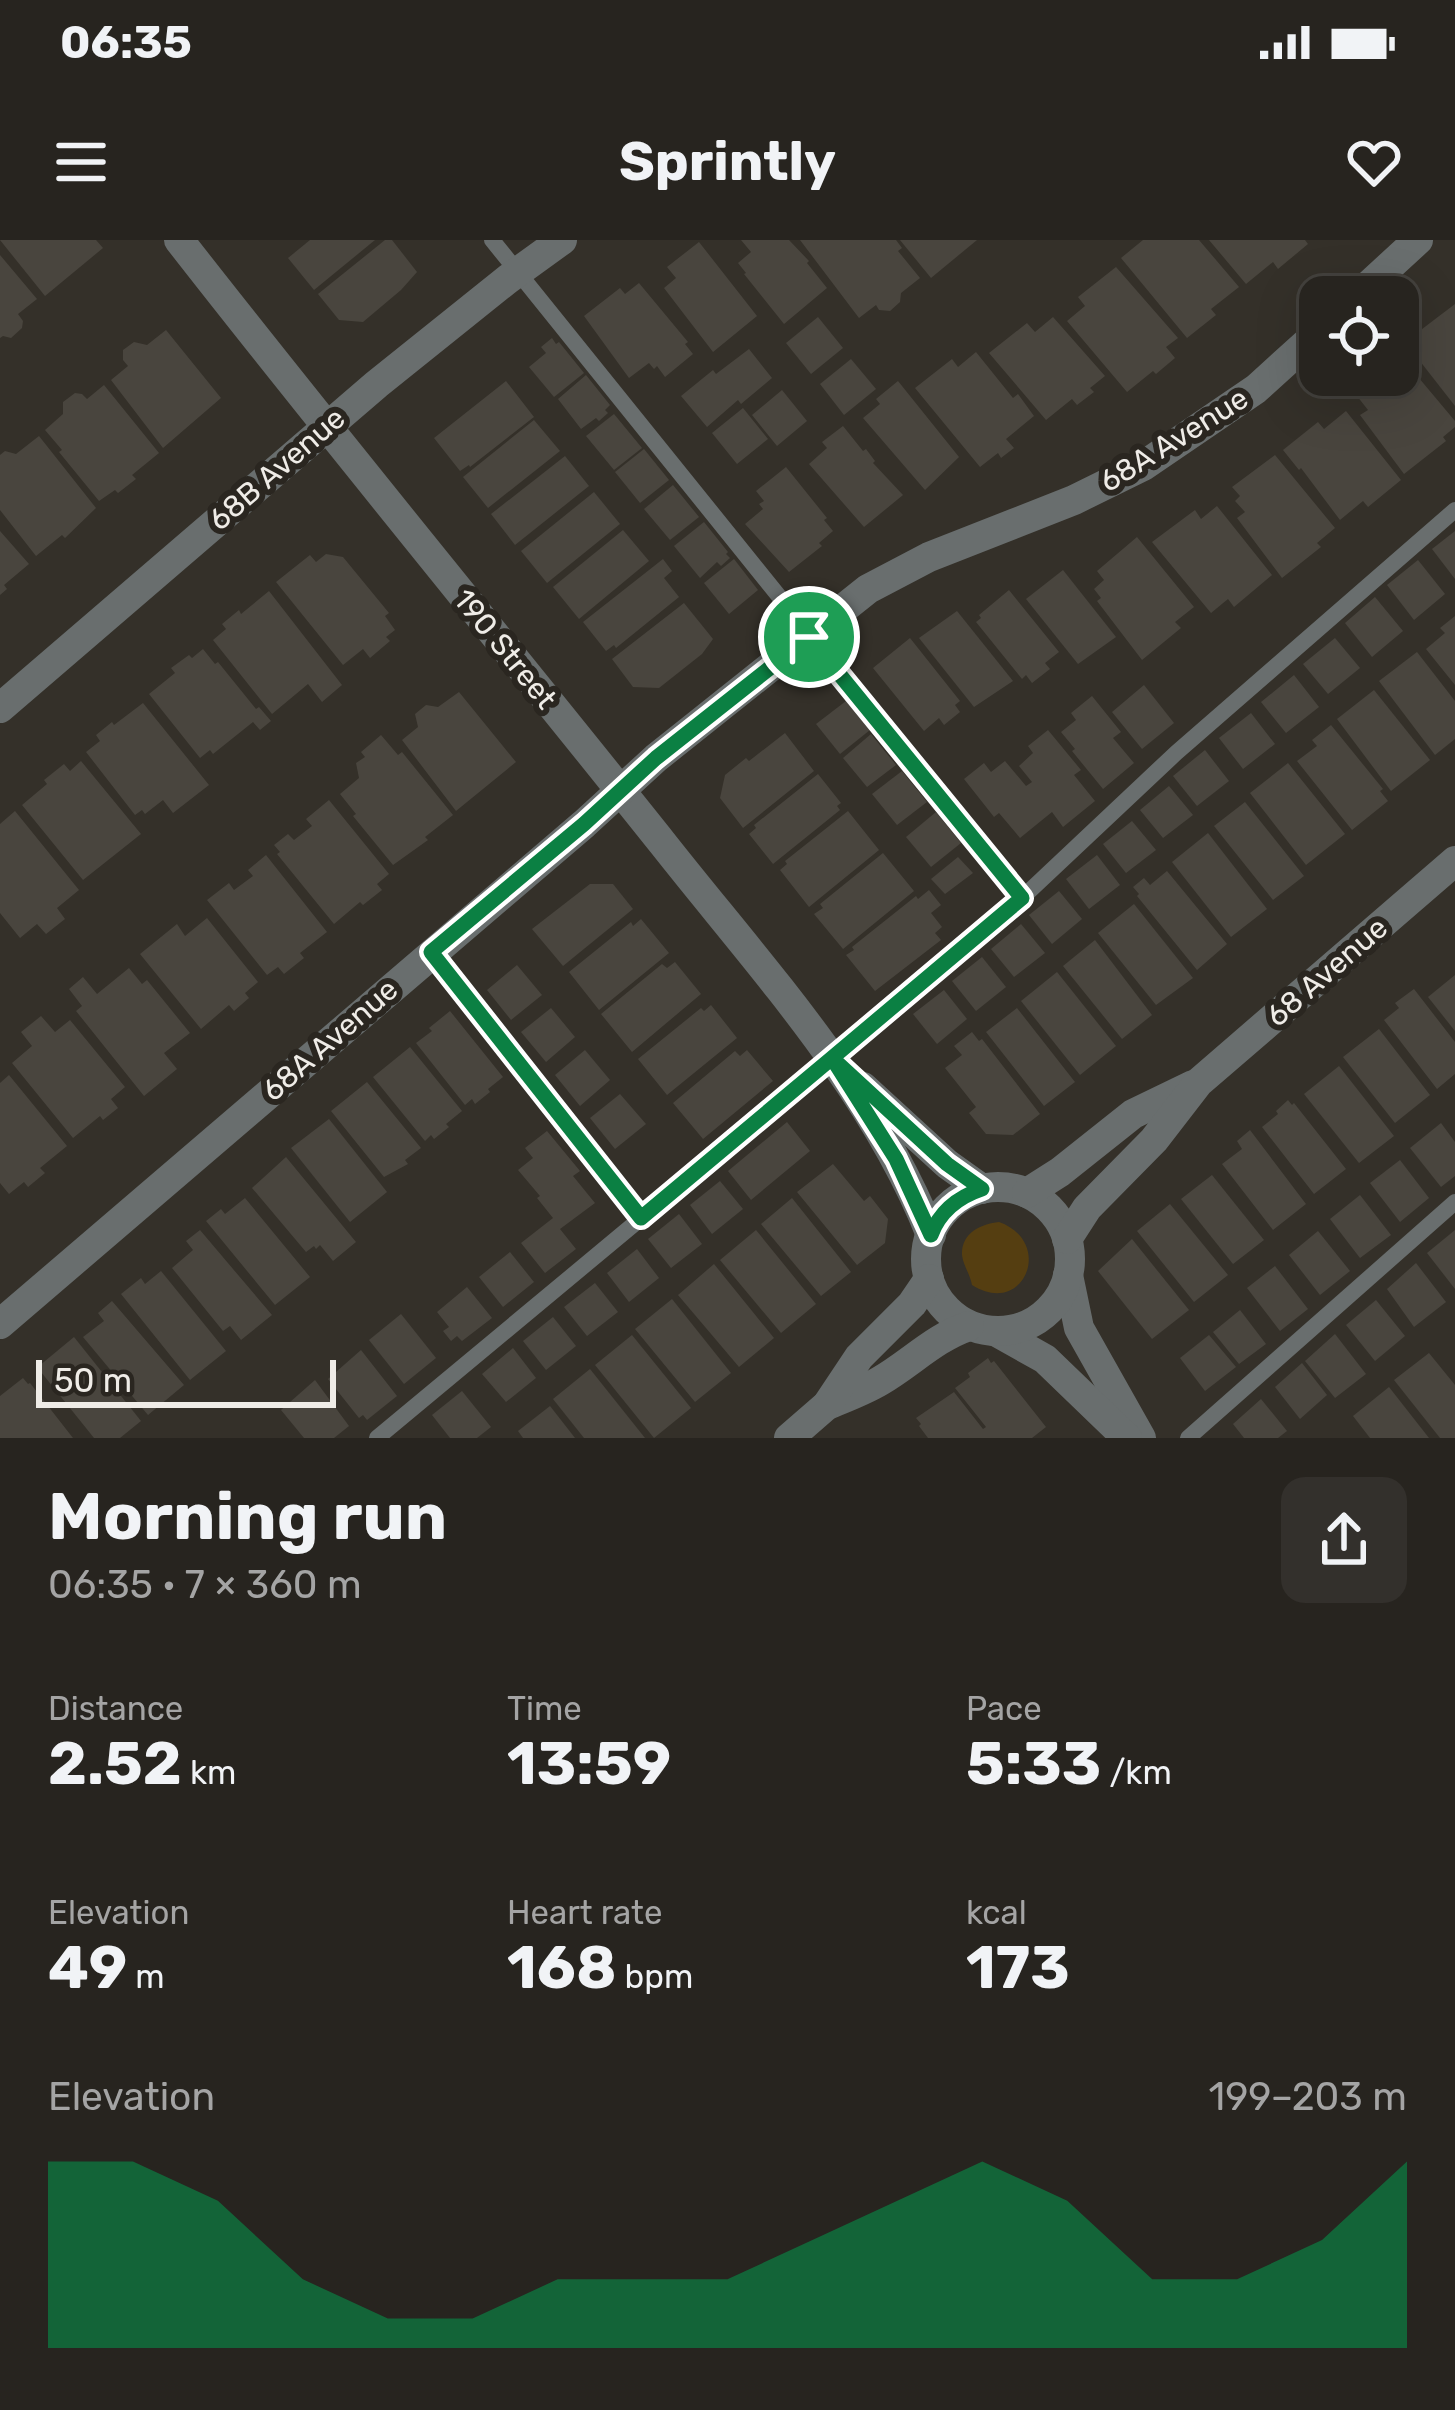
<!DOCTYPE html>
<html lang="en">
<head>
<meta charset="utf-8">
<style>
  :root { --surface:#27241f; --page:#33302c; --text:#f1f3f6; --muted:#a4a4a4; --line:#43413d; --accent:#0b8043 }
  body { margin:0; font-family:Rubik,sans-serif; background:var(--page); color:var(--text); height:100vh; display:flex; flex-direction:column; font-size:45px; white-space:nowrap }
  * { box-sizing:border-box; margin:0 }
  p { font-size:39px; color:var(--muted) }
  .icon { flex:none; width:66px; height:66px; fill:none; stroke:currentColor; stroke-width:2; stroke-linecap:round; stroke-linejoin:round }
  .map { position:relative; height:1198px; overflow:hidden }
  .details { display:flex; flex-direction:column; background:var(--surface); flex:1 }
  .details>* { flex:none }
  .fabs { position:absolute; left:1299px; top:36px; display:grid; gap:24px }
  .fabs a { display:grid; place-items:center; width:120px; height:120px; border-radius:24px; background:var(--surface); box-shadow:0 12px 48px #0002,0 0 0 3px var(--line); font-size:60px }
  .scale { position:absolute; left:36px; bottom:30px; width:300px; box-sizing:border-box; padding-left:12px; border:6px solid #efece7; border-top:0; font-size:33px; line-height:42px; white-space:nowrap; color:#efece7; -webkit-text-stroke:9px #2a2620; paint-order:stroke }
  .pin { position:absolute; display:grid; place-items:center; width:102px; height:102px; color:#fff; margin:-51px; border:6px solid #fff; border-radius:50%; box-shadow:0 3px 12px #0007 }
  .round { display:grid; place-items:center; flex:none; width:126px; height:126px; border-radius:24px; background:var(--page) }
  .summary { display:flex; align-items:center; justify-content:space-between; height:204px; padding:0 48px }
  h1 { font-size:66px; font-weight:700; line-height:90px }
  .stats { display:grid; grid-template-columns:repeat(3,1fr); gap:18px; height:204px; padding:12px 48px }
  .stats div { display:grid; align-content:center }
  .stats b { font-size:60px; font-weight:700 }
  .stats small { font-size:33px; font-weight:400 }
  .stats p { font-size:33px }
  .chart { height:336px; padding:24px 48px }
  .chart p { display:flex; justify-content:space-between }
  .chart svg { width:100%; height:216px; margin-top:12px; fill:var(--accent); opacity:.7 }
  .status { display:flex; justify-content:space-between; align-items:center; height:84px; padding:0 60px; background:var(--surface); direction:ltr }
  .status svg { height:33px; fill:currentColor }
  header { display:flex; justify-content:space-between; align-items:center; height:156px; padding:0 48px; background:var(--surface); font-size:54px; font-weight:700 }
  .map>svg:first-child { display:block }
  .green { fill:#553e11 }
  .building { fill:#49453e }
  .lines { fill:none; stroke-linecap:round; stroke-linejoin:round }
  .service { stroke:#696e6e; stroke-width:16 }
  .minor { stroke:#696e6e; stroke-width:30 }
  .tertiary { stroke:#696e6e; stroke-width:30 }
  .route-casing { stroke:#fff; stroke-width:24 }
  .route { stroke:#0b8043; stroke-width:15 }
  .labels { text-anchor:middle; stroke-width:12; stroke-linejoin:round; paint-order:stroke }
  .street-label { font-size:30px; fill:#efece7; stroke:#2a2620 }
</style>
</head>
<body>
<div class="status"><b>06:35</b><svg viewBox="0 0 49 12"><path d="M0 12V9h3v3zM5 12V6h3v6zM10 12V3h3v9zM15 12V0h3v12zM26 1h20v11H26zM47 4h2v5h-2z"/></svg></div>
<header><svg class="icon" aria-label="menu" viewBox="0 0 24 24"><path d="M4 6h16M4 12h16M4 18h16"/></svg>Sprintly<svg class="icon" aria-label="heart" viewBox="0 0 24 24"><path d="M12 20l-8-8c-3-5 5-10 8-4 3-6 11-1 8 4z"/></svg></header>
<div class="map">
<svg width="1455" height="1198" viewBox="0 0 1455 1198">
  <rect width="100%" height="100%" fill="#343029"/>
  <!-- green -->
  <path class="green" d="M999 982C1055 1002 1024 1078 972 1045 970 1034 963 1025 962 1015 961 993 981 984 999 982Z"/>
  <!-- building -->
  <g class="building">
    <path d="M0 0H96L103 8 45 56Z"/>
    <path d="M310 0H375L314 50 288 18Z"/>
    <path d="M385 0H392L417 32 401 50 363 82 339 80 318 54Z"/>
    <path d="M741 0H789L809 21 807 23 827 48 784 84 744 34 746 33 738 23 751 12Z"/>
    <path d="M800 0H896L902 8 898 11 920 38 901 53 900 62 890 71 879 70 876 65 859 78Z"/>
    <path d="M900 0H977L931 38Z"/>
    <path d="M1143 0H1199L1239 47 1211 69 1216 75 1187 98 1121 18Z"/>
    <path d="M1209 0H1305L1308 4 1278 29 1273 22 1246 44Z"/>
    <path d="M699 2 757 76 713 112 664 48 676 38 667 27Z"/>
    <path d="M0 15 37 59 18 74 23 81 22 88 11 98 3 96 0 98Z"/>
    <path d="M1116 27 1178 98 1166 107 1175 118 1156 134 1153 131 1127 152 1067 81 1085 66 1078 57Z"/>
    <path d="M639 43 688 102 685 104 693 114 665 137 657 126 654 129 649 123 629 138 584 76 620 48 625 54Z"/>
    <path d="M1455 64V166L1405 102Z"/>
    <path d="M818 77 843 108 811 134 786 103Z"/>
    <path d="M1053 77 1105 136 1090 148 1094 152 1077 165 1072 159 1046 180 989 113 1027 83 1035 92Z"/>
    <path d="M166 90 221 158 163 208 111 140 128 126 123 120V110L134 102 147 105Z"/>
    <path d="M552 98 556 104 559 102 584 133 554 157 529 127 546 113 541 107Z"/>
    <path d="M749 109 772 138 741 164 738 160 707 187 681 156 713 130 716 134Z"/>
    <path d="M976 112 1013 158 1018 154 1034 176 1006 199 1014 208 1001 218 998 213 980 227 915 148 952 119 958 127Z"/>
    <path d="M1398 113 1455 181V187L1443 197 1446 201 1404 234 1360 175 1368 170 1357 156 1362 152 1356 144 1367 135H1398Z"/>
    <path d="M851 119 876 149 844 175 820 144Z"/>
    <path d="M586 135 610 165 605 170 608 173 599 181 596 178 581 189 558 159Z"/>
    <path d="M506 141 534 177 470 227 469 225 460 231 434 198Z"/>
    <path d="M898 141 959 217 925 250 863 178 880 164 876 159Z"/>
    <path d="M104 145 159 213 132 235 136 239 118 253 115 250 99 261 59 212 62 210 45 190 63 174V162L75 153 82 154 87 159Z"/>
    <path d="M782 150 807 181 777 206 752 175Z"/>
    <path d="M743 168 768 199 737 224 712 193Z"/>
    <path d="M1346 171 1401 240 1368 267 1363 261 1340 280 1301 228 1299 230 1283 210 1318 182 1324 189Z"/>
    <path d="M614 174 642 208 614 230 586 196Z"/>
    <path d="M534 180 560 211 488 268 463 237Z"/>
    <path d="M843 186 863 211 866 209 875 221 873 223 903 255 864 287 809 224 827 208 822 202Z"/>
    <path d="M39 196 96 268 65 298 62 295 36 316 0 270V215L5 211 16 214Z"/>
    <path d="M644 209 669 240 640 263 615 232Z"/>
    <path d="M1275 215 1335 288 1317 303 1321 307 1282 338 1237 278 1245 272 1235 261 1240 256 1232 247Z"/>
    <path d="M565 216 589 246 515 305 491 274Z"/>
    <path d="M786 227 827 278 824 280 833 291 819 303 822 306 789 332 745 284 763 269 759 264 764 261 756 251Z"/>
    <path d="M673 245 699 277 670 300 644 269Z"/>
    <path d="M594 252 620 284 547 343 521 311Z"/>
    <path d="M1217 266 1272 335 1234 367 1228 359 1211 373 1152 302 1195 270 1201 279Z"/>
    <path d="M704 282 728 312 726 314 730 318 721 326 717 322 700 338 674 306Z"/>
    <path d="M623 290 649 321 579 379 553 347Z"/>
    <path d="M0 291 29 324 4 345 7 349 0 355Z"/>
    <path d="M1455 291V339L1432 309Z"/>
    <path d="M1137 297 1194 367 1175 382 1181 388 1142 420 1097 361 1101 358 1094 349 1104 340 1097 331Z"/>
    <path d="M326 314 343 317 389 373 385 376 395 390 386 397 390 401 370 418 363 409 343 425 276 342 310 315 316 322Z"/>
    <path d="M663 319 672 331 664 338 679 357 616 408 614 405 606 411 583 382Z"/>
    <path d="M734 319 758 350 729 374 704 343Z"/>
    <path d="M1418 320 1445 354 1414 380 1387 345Z"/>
    <path d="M1063 330 1116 397 1078 424 1026 359Z"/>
    <path d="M1009 350 1059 412 1045 423 1050 429 1032 443 1026 435 1022 439 976 382 981 378 979 375Z"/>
    <path d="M269 351 342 445 322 462 308 444 272 474 213 400 226 389 222 384 239 370 241 374Z"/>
    <path d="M1375 357 1403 391 1372 417 1345 383Z"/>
    <path d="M684 363 713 399 702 414 659 448 633 447 612 419Z"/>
    <path d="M957 371 1013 441 974 467 919 398Z"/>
    <path d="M1455 376V445L1426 409 1445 393 1440 388Z"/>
    <path d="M910 398 960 461 955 465 960 472 944 485 939 478 924 491 873 428Z"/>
    <path d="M1335 398 1360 428 1328 454 1303 424Z"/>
    <path d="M203 409 215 424 218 422 256 469 259 467 271 481 260 490 253 482 213 514 210 510 200 518 149 454 175 433 171 428 189 415 192 418Z"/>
    <path d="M1417 412 1455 461V499L1435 515 1379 441Z"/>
    <path d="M1294 435 1319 467 1286 493 1261 462Z"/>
    <path d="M1144 445 1174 483 1142 509 1112 472Z"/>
    <path d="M1374 450 1430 520 1391 551 1337 479Z"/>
    <path d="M459 452 516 522 456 571 402 500 418 487 415 474 426 465 438 467Z"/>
    <path d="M1092 456 1121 492 1113 498 1134 523 1103 549 1072 511 1075 509 1061 492 1076 480 1071 473Z"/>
    <path d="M846 461 870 490 840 514 816 484Z"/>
    <path d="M143 463 209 545 173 573 163 560 145 574 142 570 135 575 86 512 100 501 96 495 112 482 114 485Z"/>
    <path d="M1251 473 1275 504 1243 529 1219 498Z"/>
    <path d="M1331 485 1383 549 1380 551 1388 561 1352 590 1297 521 1317 506 1312 500Z"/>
    <path d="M1048 490 1081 530 1074 535 1095 561 1063 587 1052 572 1020 598 999 573 994 577 964 539 984 523 991 532 1005 521 1026 546 1032 542 1019 526 1033 513 1028 506Z"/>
    <path d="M785 493 814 531 743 588 720 558 725 535 746 518 749 521Z"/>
    <path d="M871 494 896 525 867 547 843 518Z"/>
    <path d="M381 495 398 515 402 512 453 575 425 597 428 600 393 625 353 576 356 574 340 554 359 538 356 523 365 517 361 512Z"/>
    <path d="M1205 510 1229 541 1197 566 1173 536Z"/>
    <path d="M81 521 141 594 83 640 22 565 47 544 44 540 64 524 70 531Z"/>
    <path d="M1288 523 1345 594 1306 625 1250 553Z"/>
    <path d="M902 531 927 562 897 585 872 554Z"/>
    <path d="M818 534 841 563 837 566 840 570 773 624 749 594 756 588 754 585Z"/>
    <path d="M1169 546 1193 575 1163 598 1140 570Z"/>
    <path d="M329 560 389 634 377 644 382 650 363 665 360 662 334 684 277 614 280 612 274 605 288 594 294 600 312 586 306 579Z"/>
    <path d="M1245 562 1304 636 1273 660 1214 586Z"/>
    <path d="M15 571 79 650 57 668 65 679 46 694 37 684 20 698 0 673V584Z"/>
    <path d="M848 571 879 610 809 667 780 630 787 624 785 621Z"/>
    <path d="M936 572 961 603 931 627 906 597Z"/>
    <path d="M1132 581 1156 610 1126 633 1103 604Z"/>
    <path d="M1208 593 1267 669 1231 697 1172 622Z"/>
    <path d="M883 613 914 651 843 709 814 674 823 668 820 664Z"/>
    <path d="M266 615 327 692 300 713 304 718 284 734 278 727 267 735 207 660 229 643 234 650 253 636 248 630Z"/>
    <path d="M1097 615 1120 645 1089 669 1066 639Z"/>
    <path d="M958 617 973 633 945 654 931 639Z"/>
    <path d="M1167 631 1227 704 1197 730 1137 656 1139 654 1133 647 1144 638 1150 645Z"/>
    <path d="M590 644H613L633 669 563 726 532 689Z"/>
    <path d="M929 650 941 665 931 673 942 687 935 693 941 700 875 751 846 715 854 710 852 707 916 656 918 659Z"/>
    <path d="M1059 651 1082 679 1052 704 1029 675Z"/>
    <path d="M1134 664 1193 738 1156 765 1098 693Z"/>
    <path d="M207 678 258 742 245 753 249 758 234 771 229 765 201 789 140 714 177 684 185 696Z"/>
    <path d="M641 679 669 713 599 770 569 732 631 682 633 686Z"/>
    <path d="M1021 684 1045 713 1014 737 991 709Z"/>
    <path d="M1095 700 1152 775 1122 799 1063 726Z"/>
    <path d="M982 717 1006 747 976 771 952 741Z"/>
    <path d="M675 722 701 754 632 812 601 774 662 724 667 728Z"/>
    <path d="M517 725 542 755 511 780 487 750Z"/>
    <path d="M129 728 142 744 147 740 190 793 164 813 177 829 144 856 76 771 82 766 69 749 83 737 97 754Z"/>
    <path d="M1057 732 1116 806 1080 835 1021 761Z"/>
    <path d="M1455 735V791L1428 757Z"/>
    <path d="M1414 749 1455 802V834L1437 849 1384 780 1399 768 1395 763Z"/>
    <path d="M944 750 967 779 937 804 913 774Z"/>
    <path d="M711 765 737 798 667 855 638 819 701 768 704 771Z"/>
    <path d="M551 768 575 797 546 822 521 792Z"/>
    <path d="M1017 768 1075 842 1044 866 986 792Z"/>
    <path d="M450 771 503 837 488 849 490 852 475 864 472 859 465 865 416 803 432 791 429 788Z"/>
    <path d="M41 776 55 792 70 780 125 847 111 859 118 868 103 880 100 876 73 898 12 823 32 806 21 792Z"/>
    <path d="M1379 789 1430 855 1395 883 1343 817Z"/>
    <path d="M972 792 979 801 982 799 1040 874 1013 895 986 894 969 873 976 867 945 828 962 815 954 806Z"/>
    <path d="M410 807 462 871 446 884 449 887 434 899 431 895 425 901 373 837Z"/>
    <path d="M585 810 610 840 580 866 555 835Z"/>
    <path d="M747 810 773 841 703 899 673 863 735 811 740 816Z"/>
    <path d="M1339 826 1394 896 1359 923 1304 854Z"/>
    <path d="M9 835 67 906 40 928 45 933 28 947 24 942 9 954 0 943V843Z"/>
    <path d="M367 842 421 908 405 920 408 924 384 937 331 871Z"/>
    <path d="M620 854 646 884 615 909 590 878Z"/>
    <path d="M1288 860 1292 865 1294 863 1346 929 1314 954 1262 887 1278 874 1276 871Z"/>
    <path d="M329 879 387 952 350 982 291 908Z"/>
    <path d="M787 882 810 911 751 960 728 931Z"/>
    <path d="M1441 883 1455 902V936L1441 947 1410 908Z"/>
    <path d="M1250 890 1306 964 1273 990 1222 924 1242 909 1237 901Z"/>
    <path d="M547 891 580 931 573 936 595 963 560 989 576 1009 545 1033 521 1003 553 978 537 958 540 956 518 930 533 918 525 908Z"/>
    <path d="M286 917 356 1002 333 1021 320 1005 316 1009 314 1006 306 1012 252 948Z"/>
    <path d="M1400 920 1429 958 1400 982 1370 943Z"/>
    <path d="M833 924 864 961 870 956 888 979 885 1003 857 1025 797 952Z"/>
    <path d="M1212 935 1264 1000 1233 1024 1181 959Z"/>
    <path d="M720 941 743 969 712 994 690 965Z"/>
    <path d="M1360 955 1391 995 1360 1018 1330 979Z"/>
    <path d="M245 958 310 1037 275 1065 206 981 221 969 225 974Z"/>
    <path d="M792 958 851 1032 821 1056 761 984Z"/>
    <path d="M1170 964 1228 1035 1194 1062 1137 991Z"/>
    <path d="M679 974 702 1004 671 1028 648 999Z"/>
    <path d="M200 990 272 1075 241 1100 230 1086 223 1091 172 1028 193 1010 186 1001Z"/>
    <path d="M756 990 816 1064 781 1093 720 1020Z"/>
    <path d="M1455 990V1049L1427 1013Z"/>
    <path d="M1318 991 1350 1031 1320 1055 1289 1015Z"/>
    <path d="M1132 999 1189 1070 1152 1099 1098 1031Z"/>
    <path d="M637 1009 659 1038 629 1062 607 1033Z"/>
    <path d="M510 1012 534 1042 503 1067 479 1037Z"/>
    <path d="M1416 1023 1446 1062 1414 1087 1387 1049Z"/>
    <path d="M714 1024 774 1098 739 1127 678 1055Z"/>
    <path d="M1275 1026 1308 1069 1280 1091 1247 1048Z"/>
    <path d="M161 1031 226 1111 190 1140 121 1054 141 1038 145 1044Z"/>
    <path d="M595 1043 618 1072 587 1096 564 1067Z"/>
    <path d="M467 1047 492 1078 462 1101 457 1096 451 1101 443 1091 449 1087 437 1072Z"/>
    <path d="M672 1059 731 1133 695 1162 635 1089Z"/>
    <path d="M1376 1060 1405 1096 1375 1121 1346 1085Z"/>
    <path d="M112 1061 184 1145 148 1175 83 1097 104 1081 98 1073Z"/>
    <path d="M1240 1070 1266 1104 1239 1124 1213 1092Z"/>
    <path d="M401 1074 436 1118 404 1144 369 1100Z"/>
    <path d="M553 1077 576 1106 546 1130 523 1101Z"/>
    <path d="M1335 1094 1366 1134 1335 1158 1305 1121Z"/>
    <path d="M632 1095 691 1168 654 1198 595 1125Z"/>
    <path d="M1209 1095 1236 1127 1205 1151 1180 1118Z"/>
    <path d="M74 1097 141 1181 120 1198H94L41 1132 39 1126Z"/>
    <path d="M513 1108 536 1138 506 1162 482 1134Z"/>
    <path d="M361 1110 397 1156 367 1180 363 1175 359 1178 328 1139Z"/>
    <path d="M1429 1113 1455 1145V1198H1440L1394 1140Z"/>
    <path d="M988 1118 991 1123 994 1121 1046 1187 1032 1198H928L919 1186 921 1184 916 1178 954 1152 983 1189 986 1187 955 1148 970 1137 968 1133Z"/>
    <path d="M1302 1123 1327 1155 1300 1179 1275 1147Z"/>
    <path d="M590 1129 645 1198H584L553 1159Z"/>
    <path d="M23 1138 28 1144 30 1143 73 1198H0V1156Z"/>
    <path d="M315 1140 349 1186 334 1198H304L281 1170Z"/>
    <path d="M1389 1147 1429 1198H1370L1353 1176Z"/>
    <path d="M462 1151 491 1187 477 1198H450L432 1175Z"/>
    <path d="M1261 1159 1287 1191 1278 1198H1244L1233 1184Z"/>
    <path d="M550 1166 575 1198H523L518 1191Z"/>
  </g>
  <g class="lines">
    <!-- service -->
    <g class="service">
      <path d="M492 0 1022 658"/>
      <path d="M431 712 642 978"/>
      <path d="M377 1198 877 782 1022 658 1176 513 1455 270"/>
      <path d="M1188 1198 1455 962"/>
    </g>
    <!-- minor -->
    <g class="minor">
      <path d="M179 0C338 204 503 403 664 605 761 728 873 848 931 995"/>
      <path d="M1356 57 1418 0"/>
      <path d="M0 468 377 144 508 39 562 0"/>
      <path d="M863 847 947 924 982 949"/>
      <path d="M1068 1035 1079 1088 1141 1198"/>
      <path d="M0 1084 584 584 656 518 868 349 929 317 1074 260 1143 226 1256 149 1320 91"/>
      <path d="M995 1091 1045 1119 1127 1198"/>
    </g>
    <!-- tertiary -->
    <g class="tertiary">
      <circle cx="998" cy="1019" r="72"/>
      <path d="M1027 953 1060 932 1133 874 1193 845"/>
      <path d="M1067 999 1087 968 1154 900 1198 843 1455 621"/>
      <path d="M827 1165C844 1158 863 1151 880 1141 911 1123 934 1098 969 1086"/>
      <path d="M789 1198 827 1165 859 1117 912 1064 929 1039"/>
    </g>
  </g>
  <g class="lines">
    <!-- route casing -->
    <g class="route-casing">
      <path id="route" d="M809 397 656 518 584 584 431 712 641 978 832 818 947 924 982 949C958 957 940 971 931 995L896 919 832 818 1022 658 809 397"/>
    </g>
    <!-- route -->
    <use href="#route" class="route"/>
  </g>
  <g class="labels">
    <!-- street labels -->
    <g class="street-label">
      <text transform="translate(1174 200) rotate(-32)" y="10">68A Avenue</text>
      <text transform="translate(277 229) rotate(-41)" y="10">68B Avenue</text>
      <text transform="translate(505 409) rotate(51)" y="10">190 Street</text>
      <text transform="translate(1327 732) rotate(-41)" y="10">68 Avenue</text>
      <text transform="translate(330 800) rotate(-41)" y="10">68A Avenue</text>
    </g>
  </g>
</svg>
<div class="fabs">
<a><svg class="icon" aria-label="locate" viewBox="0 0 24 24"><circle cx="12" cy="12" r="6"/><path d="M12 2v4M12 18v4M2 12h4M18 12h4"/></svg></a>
</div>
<div class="scale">50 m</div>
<div class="pin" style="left:809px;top:397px;background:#1e9e55"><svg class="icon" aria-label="arrive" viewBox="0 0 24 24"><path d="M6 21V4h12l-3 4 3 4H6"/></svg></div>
</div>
<section class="details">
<div class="summary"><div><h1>Morning run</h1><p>06:35 · 7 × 360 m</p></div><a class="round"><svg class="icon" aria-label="share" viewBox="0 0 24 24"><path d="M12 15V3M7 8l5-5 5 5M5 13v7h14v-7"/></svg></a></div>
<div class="stats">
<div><p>Distance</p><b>2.52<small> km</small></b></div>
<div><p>Time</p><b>13:59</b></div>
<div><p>Pace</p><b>5:33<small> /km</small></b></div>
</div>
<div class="stats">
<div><p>Elevation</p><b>49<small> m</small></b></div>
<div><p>Heart rate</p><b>168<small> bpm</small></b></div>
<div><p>kcal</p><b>173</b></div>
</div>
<div class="chart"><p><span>Elevation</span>199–203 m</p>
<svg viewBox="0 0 160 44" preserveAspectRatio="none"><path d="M0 44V6L10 6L20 14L30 30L40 38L50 38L60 30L70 30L80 30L90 22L100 14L110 6L120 14L130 30L140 30L150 22L160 6V44z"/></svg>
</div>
</section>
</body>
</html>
